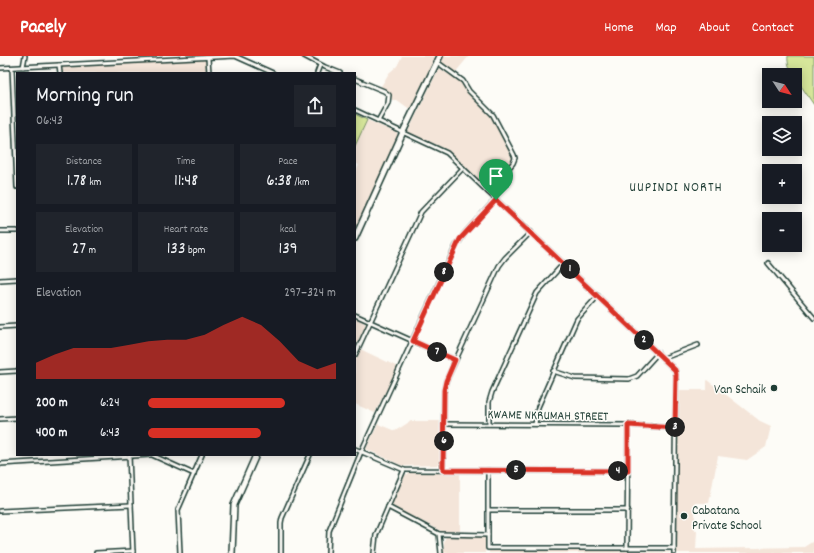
<!DOCTYPE html>
<html lang="en">
<head>
<meta charset="utf-8">
<style>
  :root { --surface:#171b24; --page:#20242c; --text:#f1f3f6; --muted:#9ea1a6; --accent:#d93025 }
  body { margin:0; font-family:Dekko,sans-serif; background:var(--page); color:var(--text); height:100vh; display:flex; flex-direction:column; font-size:15px; white-space:nowrap }
  * { box-sizing:border-box; margin:0 }
  p { font-size:13px; color:var(--muted) }
  .icon { flex:none; width:22px; height:22px; fill:none; stroke:currentColor; stroke-width:2; stroke-linecap:round; stroke-linejoin:round }
  .map { position:relative; flex:1; overflow:hidden }
  .side { position:absolute; left:16px; top:16px; width:340px; height:384px; display:flex; flex-direction:column; background:var(--surface); border-radius:0px; box-shadow:0 2px 10px #0003 }
  .side>* { flex:none }
  .needle { width:26px; rotate:126deg }
  .controls { position:absolute; left:762px; top:12px; display:grid; gap:8px }
  .controls a { display:grid; place-items:center; width:40px; height:40px; border-radius:0px; background:var(--surface); box-shadow:0 2px 10px #0003; font-size:20px }
  .pin { position:absolute; display:grid; place-items:center; width:34px; height:34px; color:#fff; margin:-41px -17px; border-radius:50% 50% 50% 0; rotate:-45deg; box-shadow:0 0 4px #0007 }
  .pin .icon { rotate:45deg }
  .km { position:absolute; width:20px; height:20px; margin:-10px; border-radius:50%; background:#222; color:#fff; font-size:11px; line-height:20px; text-align:center }
  .round { display:grid; place-items:center; flex:none; width:42px; height:42px; border-radius:0px; background:var(--page) }
  .summary { display:flex; align-items:center; justify-content:space-between; height:68px; padding:0 20px }
  h1 { font-size:22px; font-weight:600; line-height:30px }
  .metrics { display:grid; grid-template-columns:repeat(3,1fr); gap:6px; height:68px; padding:4px 20px }
  .metrics div { display:grid; align-content:center; border-radius:0px; background:var(--page); text-align:center }
  .metrics b { font-size:17px; font-weight:600 }
  .metrics small { font-size:11px; font-weight:400 }
  .metrics p { font-size:11px }
  .chart { height:112px; padding:8px 20px }
  .chart p { display:flex; justify-content:space-between }
  .chart svg { width:100%; height:72px; margin-top:4px; fill:var(--accent); opacity:.7 }
  ul { padding:0 20px; list-style:none; font-size:13px }
  li { display:grid; grid-template-columns:64px 48px 1fr; align-items:center; height:30px }
  li i { height:10px; border-radius:5px; background:var(--accent) }
  header { display:flex; align-items:center; gap:24px; box-sizing:border-box; height:56px; padding:0 20px; background:var(--accent); color:#fff }
  header strong { font-size:19px }
  nav { display:flex; gap:22px; margin-inline-start:auto; font-size:14px }
  .map>svg:first-child { display:block }
  .built { fill:#f4e5d9 }
  .green { fill:#d6e69a; stroke:#7a9267 }
  .lines { fill:none; stroke-linecap:round; stroke-linejoin:round }
  .minor-casing { stroke:#1f3d34; stroke-width:6 }
  .primary-casing { stroke:#1f3d34; stroke-width:8 }
  .minor { stroke:#fdfcf7; stroke-width:3 }
  .primary { stroke:#fdfcf7; stroke-width:5 }
  .route-casing { stroke:#fff; stroke-width:8 }
  .route { stroke:#d93025; stroke-width:5 }
  .poi-dot { fill:#1f3d34; stroke:#fdfcf7; stroke-width:1.5 }
  .labels { text-anchor:middle; stroke-width:3; stroke-linejoin:round; paint-order:stroke }
  .poi-label { font-size:13px; fill:#1f3d34; stroke:#fdfcf7; text-anchor:end }
  .street-label { font-size:13px; fill:#1f3d34; stroke:#fdfcf7 }
  .neighbourhood-label { font-size:14px; letter-spacing:1px; fill:#1f3d34; stroke:#fdfcf7 }
</style>
</head>
<body>
<header>
<strong>Pacely</strong>
<nav><a>Home</a><a>Map</a><a>About</a><a>Contact</a></nav>
</header>
<div class="map">
<svg width="814" height="497" viewBox="0 0 814 497">
  <rect width="100%" height="100%" fill="#fdfcf7"/>
  <filter id="ink" filterUnits="userSpaceOnUse"><feTurbulence type="fractalNoise" baseFrequency=".025" numOctaves="2"/><feDisplacementMap in="SourceGraphic" scale="8" xChannelSelector="R" yChannelSelector="G"/><feConvolveMatrix kernelMatrix="1 2 1 2 8 2 1 2 1" color-interpolation-filters="sRGB"/></filter>
  <g filter="url(#ink)">
    <!-- built -->
    <g class="built">
      <path d="M402 0H437L411 54 400 46 396 44H392L391 39 389 36 380 32 389 17 397 10Z"/>
      <path d="M443 0H469L454 18 439 8Z"/>
      <path d="M208 2 209 17H60L59 9Z"/>
      <path d="M439 12 461 26 466 35 498 67 514 99V105L490 134 448 94 408 76Z"/>
      <path d="M367 64 397 77 398 80 355 176V118L359 109 355 107V90Z"/>
      <path d="M355 262 366 268 355 292Z"/>
      <path d="M360 293 398 311 375 357 355 348V305Z"/>
      <path d="M707 324 760 365 771 370 766 391 747 404 718 400 709 447H695V474L697 475 696 493 804 491 812 486H814V497H674L676 334H707Z"/>
      <path d="M411 365H440V409L403 410 366 393 378 368 395 375Z"/>
      <path d="M413 416 460 418V475H441L391 450 405 419Z"/>
      <path d="M446 481H483L486 483 485 497H444V484Z"/>
      <path d="M489 493 670 496V497H489Z"/>
    </g>
    <!-- green -->
    <g class="green">
      <path d="M788 0H814V49L795 21V19C790 16 787 6 788 0Z"/>
      <path d="M355 58 367 64 355 90Z"/>
    </g>
    <g class="lines">
      <!-- minor casing -->
      <g class="minor-casing">
        <g id="minor">
          <path d="M304 0 325 11 340 17"/>
          <path d="M208 2 209 17"/>
          <path d="M437 6 463 25 469 35 493 59 514 99 515 102 513 107 488 136"/>
          <path d="M59 9 60 17"/>
          <path d="M23 11 25 0"/>
          <path d="M0 12 235 0 273 17"/>
          <path d="M12 12 17 131"/>
          <path d="M317 17 320 9"/>
          <path d="M355 23 384 35 389 39 388 47 378 65"/>
          <path d="M355 54 447 97 675 314 676 318 674 497"/>
          <path d="M0 175H17"/>
          <path d="M768 207 814 262"/>
          <path d="M0 224 17 223"/>
          <path d="M355 259 455 304"/>
          <path d="M0 271 17 270"/>
          <path d="M355 299 421 156 463 112"/>
          <path d="M664 302 698 289"/>
          <path d="M553 315 575 322 629 323 637 320 658 297"/>
          <path d="M0 316 17 315"/>
          <path d="M0 363 17 362"/>
          <path d="M445 368 628 369 675 372"/>
          <path d="M489 368V346L492 336 537 237 564 207"/>
          <path d="M535 368 538 351 577 263 598 240"/>
          <path d="M355 393 404 414 628 415"/>
          <path d="M129 399 133 497"/>
          <path d="M152 399 194 418"/>
          <path d="M0 408 150 399"/>
          <path d="M443 414 444 335 446 325 499 210 505 202 531 176"/>
          <path d="M488 414V492H674"/>
          <path d="M388 451 439 478 441 497"/>
          <path d="M489 454H628"/>
          <path d="M0 455 131 449"/>
          <path d="M439 478 488 479"/>
          <path d="M627 492 628 369"/>
          <path d="M96 497 133 495"/>
          <path d="M180 497 178 454 202 399"/>
          <path d="M281 497V467L282 462 310 399"/>
          <path d="M328 497 329 475 361 396 456 190 465 177 496 143"/>
          <path d="M374 497 376 479 404 414"/>
        </g>
      </g>
      <!-- primary casing -->
      <g class="primary-casing">
        <g id="primary">
          <path d="M355 182 403 76 440 0"/>
          <path d="M232 497 234 449 256 399"/>
        </g>
      </g>
      <!-- minor -->
      <use href="#minor" class="minor"/>
      <!-- primary -->
      <use href="#primary" class="primary"/>
    </g>
  </g>
  <g class="lines" filter="url(#ink)">
    <!-- route casing -->
    <g class="route-casing">
      <path id="route" d="M496 144 675 314 676 318 675 372 628 369V415L443 414 444 334 446 325 455 304 413 285 460 183Z"/>
    </g>
    <!-- route -->
    <use href="#route" class="route"/>
  </g>
  <!-- markers -->
  <g class="poi-dot">
    <circle cx="774" cy="332" r="4"/>
    <circle cx="684" cy="460" r="4"/>
  </g>
  <g class="labels">
    <!-- poi labels -->
    <g class="poi-label">
      <text x="766" y="337">Van Schaik</text>
      <text x="692" y="458" text-anchor="start">Cabatana<tspan x="692" dy="15">Private School</tspan></text>
    </g>
    <!-- street labels -->
    <g class="street-label">
      <text transform="translate(548 358) rotate(1)" y="5">KWAME NKRUMAH STREET</text>
    </g>
    <!-- neighbourhood labels -->
    <g class="neighbourhood-label">
      <text x="676" y="135">UUPINDI NORTH</text>
    </g>
  </g>
</svg>
<div class="controls">
<a><svg class="needle" viewBox="-14 -14 28 28"><path d="M0-13l5 13h-10z" fill="#e53935"/><path d="M0 13l5-13h-10z" fill="#9ea1a6"/></svg></a>
<a><svg class="icon" aria-label="layers" viewBox="0 0 24 24"><path d="M12 4l9 5-9 5-9-5zM3 14l9 5 9-5"/></svg></a>
<a>+</a>
<a>−</a>
</div>
<div class="pin" style="left:496px;top:144px;background:#1e9e55"><svg class="icon" aria-label="arrive" viewBox="0 0 24 24"><path d="M6 21V4h12l-3 4 3 4H6"/></svg></div>
<b class="km" style="left:570px;top:213px">1</b>
<b class="km" style="left:644px;top:284px">2</b>
<b class="km" style="left:675px;top:371px">3</b>
<b class="km" style="left:618px;top:415px">4</b>
<b class="km" style="left:516px;top:414px">5</b>
<b class="km" style="left:444px;top:385px">6</b>
<b class="km" style="left:437px;top:296px">7</b>
<b class="km" style="left:444px;top:216px">8</b>
<section class="side">
<div class="summary"><div><h1>Morning run</h1><p>06:43</p></div><a class="round"><svg class="icon" aria-label="share" viewBox="0 0 24 24"><path d="M12 15V3M7 8l5-5 5 5M5 13v7h14v-7"/></svg></a></div>
<div class="metrics">
<div><p>Distance</p><b>1.78<small> km</small></b></div>
<div><p>Time</p><b>11:48</b></div>
<div><p>Pace</p><b>6:38<small> /km</small></b></div>
</div>
<div class="metrics">
<div><p>Elevation</p><b>27<small> m</small></b></div>
<div><p>Heart rate</p><b>133<small> bpm</small></b></div>
<div><p>kcal</p><b>139</b></div>
</div>
<div class="chart"><p><span>Elevation</span>297–324 m</p>
<svg viewBox="0 0 160 44" preserveAspectRatio="none"><path d="M0 44V34L10 29L20 25L30 25L40 25L50 23L60 21L70 20L80 20L90 17L100 11L110 6L120 11L130 21L140 33L150 38L160 34V44z"/></svg>
</div>
<ul>
<li><b>200 m</b>6:24<i style="width:73%"></i></li>
<li><b>400 m</b>6:43<i style="width:60%"></i></li>
</ul>
</section>
</div>
</body>
</html>
